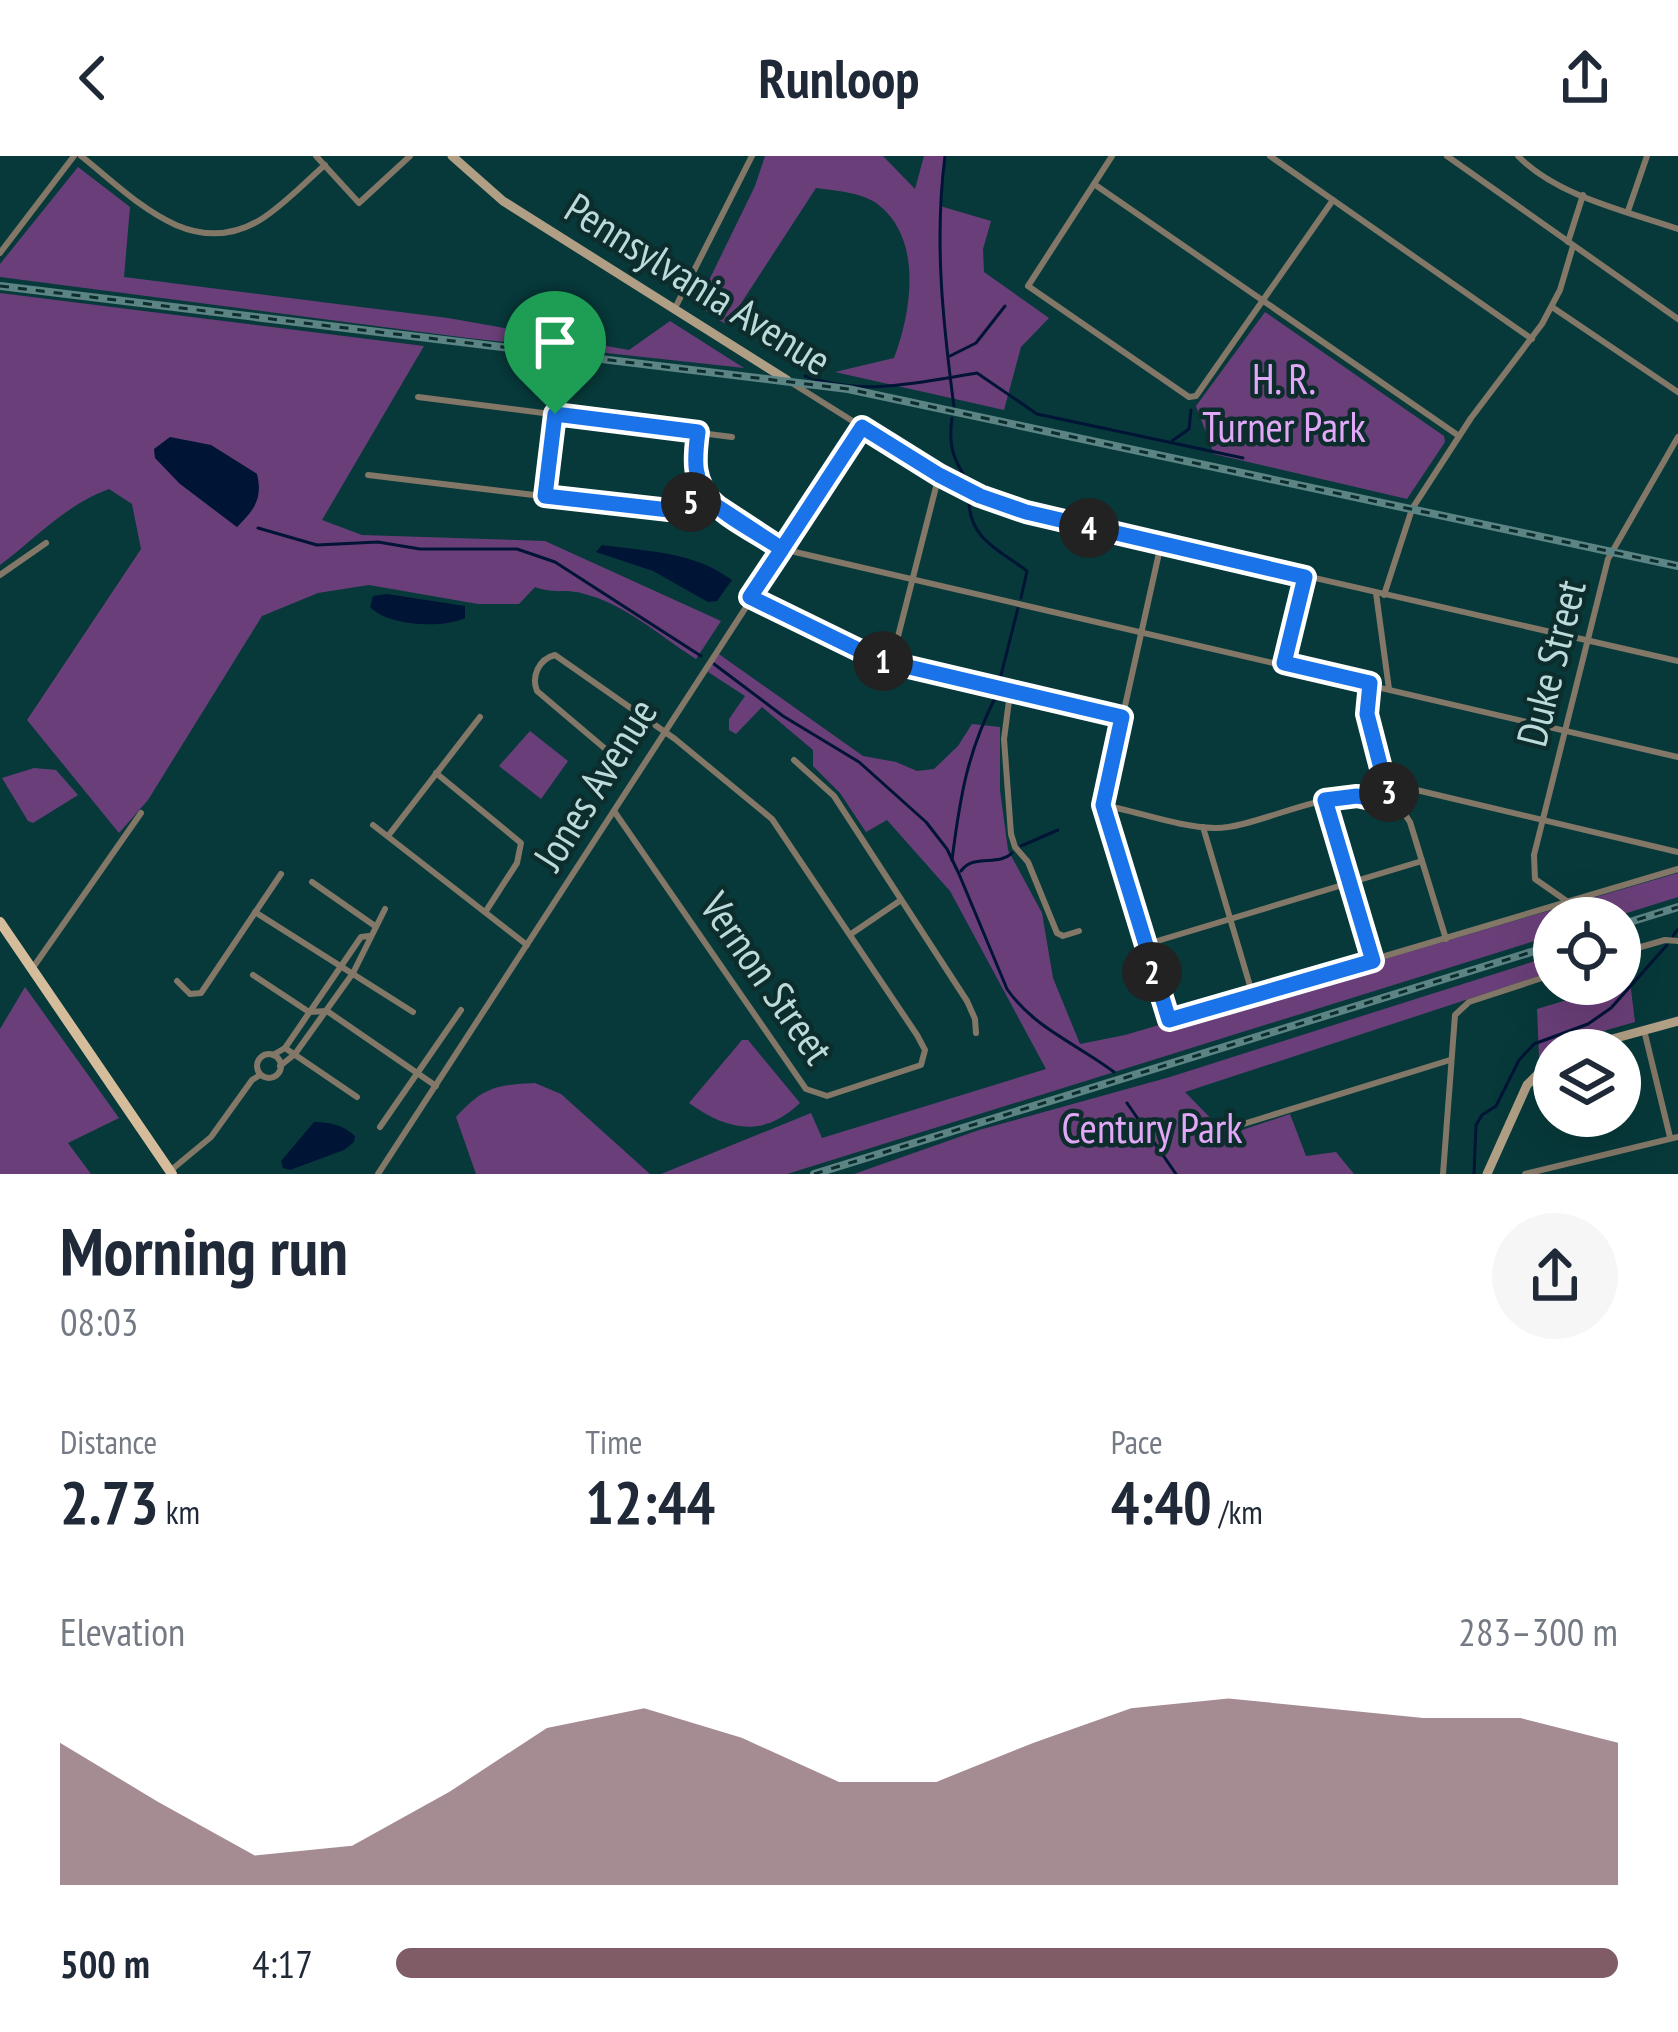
<!DOCTYPE html>
<html lang="en">
<head>
<meta charset="utf-8">
<style>
  :root { --surface:#fff; --page:#f6f6f7; --text:#1f2937; --muted:#747a83; --accent:#7f5c66 }
  body { margin:0; font-family:"PT Sans Narrow",sans-serif; background:var(--page); color:var(--text); height:100vh; display:flex; flex-direction:column; font-size:45px; white-space:nowrap }
  * { box-sizing:border-box; margin:0 }
  p { font-size:39px; color:var(--muted) }
  .icon { flex:none; width:66px; height:66px; fill:none; stroke:currentColor; stroke-width:2; stroke-linecap:round; stroke-linejoin:round }
  .map { position:relative; height:1018px; overflow:hidden }
  .panel { display:flex; flex-direction:column; background:var(--surface); flex:1 }
  .panel>* { flex:none }
  .tools { position:absolute; left:1533px; top:741px; display:grid; gap:24px }
  .tools a { display:grid; place-items:center; width:108px; height:108px; border-radius:50%; background:var(--surface); box-shadow:0 12px 48px #0002; font-size:60px }
  .pin { position:absolute; display:grid; place-items:center; width:102px; height:102px; color:#fff; margin:-123px -51px; border-radius:50% 50% 50% 0; rotate:-45deg; box-shadow:0 0 12px #0007 }
  .pin .icon { rotate:45deg }
  .km { position:absolute; width:60px; height:60px; margin:-30px; border-radius:50%; background:#222; color:#fff; font-size:33px; line-height:60px; text-align:center }
  .round { display:grid; place-items:center; flex:none; width:126px; height:126px; border-radius:63px; background:var(--page) }
  .overview { display:flex; align-items:center; justify-content:space-between; height:204px; padding:0 60px }
  h1 { font-size:66px; font-weight:700; line-height:90px }
  .metrics { display:grid; grid-template-columns:repeat(3,1fr); gap:18px; height:204px; padding:12px 60px }
  .metrics div { display:grid; align-content:center }
  .metrics b { font-size:60px; font-weight:700 }
  .metrics small { font-size:33px; font-weight:400 }
  .metrics p { font-size:33px }
  .chart { height:336px; padding:24px 60px }
  .chart p { display:flex; justify-content:space-between }
  .chart svg { width:100%; height:216px; margin-top:12px; fill:var(--accent); opacity:.7 }
  ul { padding:0 60px; list-style:none; font-size:39px }
  li { display:grid; grid-template-columns:192px 144px 1fr; align-items:center; height:90px }
  li i { height:30px; border-radius:15px; background:var(--accent) }
  header { display:flex; justify-content:space-between; align-items:center; height:156px; padding:0 60px; background:var(--surface); font-size:54px; font-weight:700 }
  .map>svg:first-child { display:block }
  .green { fill:#6a3f79; fill-rule:evenodd }
  .water { fill:#001436 }
  .lines { fill:none; stroke-linecap:round; stroke-linejoin:round }
  .stream { stroke:#001436; stroke-width:3 }
  .street { stroke:#837767; stroke-width:6 }
  .secondary { stroke:#b19f85; stroke-width:9 }
  .primary { stroke:#d5bd9c; stroke-width:10 }
  .rail-casing { stroke:#5c8485; stroke-width:8 }
  .rail { stroke:#0d2d2d; stroke-width:3; stroke-dasharray:9; stroke-linecap:butt }
  .route-casing { stroke:#fff; stroke-width:24 }
  .route { stroke:#1a73e8; stroke-width:15 }
  .labels { text-anchor:middle; stroke-width:9; stroke-linejoin:round; paint-order:stroke }
  .street-label { font-size:42px; fill:#bddada; stroke:#0d2d2d }
  .park-label { font-size:42px; fill:#e2a8f7; stroke:#0d2d2d }
</style>
</head>
<body>
<header><svg class="icon" aria-label="back" viewBox="0 0 24 24"><path d="M15 5l-7 7 7 7"/></svg>Runloop<svg class="icon" aria-label="share" viewBox="0 0 24 24"><path d="M12 15V3M7 8l5-5 5 5M5 13v7h14v-7"/></svg></header>
<div class="map">
<svg width="1678" height="1018" viewBox="0 0 1678 1018">
  <rect width="100%" height="100%" fill="#07393a"/>
  <!-- green -->
  <g class="green">
    <path d="M765 0H883L915 33 924 0H945L940 50 991 65 983 93 984 116 1049 162 1021 191 1004 254 835 216 894 202C911 158 923 85 880 50 864 36 836 35 816 32L727 169 697 149 755 30Z"/>
    <path d="M78 11 130 51 124 121 448 162 629 194 670 165 744 212 468 182 0 121V108Z"/>
    <path d="M0 137 424 190 322 364 362 379 545 385 721 465 696 503C660 480 624 447 581 437 565 433 554 438 535 431L519 448H478L369 429 318 437 262 460 148 644 119 677 27 564 141 393 132 348 109 333C67 348 36 382 0 409ZM212 290 257 318 237 371 179 327Z"/>
    <path d="M1265 156 1444 280 1445 286 1407 343 1214 298 1196 250Z"/>
    <path d="M716 496 863 600 896 606 917 615 934 613 958 590 972 568 1000 571V634L1008 694 1042 757 1053 822 1080 888 1125 879 1678 717V741L1611 762H1554V779L787 1018H661L811 957 822 982 1046 913 950 735 887 664 866 676 840 637 813 610V594L762 551 736 578 729 574V563L745 540 708 516Z"/>
    <path d="M530 575 568 605 541 643 499 610Z"/>
    <path d="M34 612 56 614 78 639 33 667 28 665 2 622Z"/>
    <path d="M1554 799V815L1185 936 1227 979 1290 958 1306 1000 1336 996 1354 1018H854L979 974 1170 921Z"/>
    <path d="M1630 825 1635 866 1572 884 1539 901 1537 853Z"/>
    <path d="M25 831 119 962 68 987 91 1018H0V873Z"/>
    <path d="M742 884H748L800 947C763 982 728 975 689 947Z"/>
    <path d="M535 927 561 938 650 1018H476L456 961C483 931 495 929 535 927Z"/>
  </g>
  <!-- water -->
  <g class="water">
    <path d="M170 281 211 289 257 318C263 343 254 354 237 371L179 327 155 302 154 293Z"/>
    <path d="M602 389C650 396 692 395 732 424L717 445 708 446 653 415 596 396Z"/>
    <path d="M387 438 465 450V462C442 473 388 470 370 451L373 440Z"/>
    <path d="M314 966C330 966 343 969 355 980L354 986 344 994 290 1014 283 1012 281 1005Z"/>
  </g>
  <g class="lines">
    <!-- stream -->
    <g class="stream">
      <path d="M945 0C934 84 943 167 954 251"/>
      <path d="M950 200 976 187 1005 150"/>
      <path d="M805 220C861 241 921 226 977 217L1037 258 1243 302"/>
      <path d="M952 262C948 289 953 304 969 327"/>
      <path d="M1172 285 1189 273 1191 254"/>
      <path d="M969 345C969 383 1001 395 1027 415L1021 442"/>
      <path d="M258 372 317 389 378 386 420 393H517L555 406 701 500"/>
      <path d="M714 508 783 560 859 606 926 666 947 693 959 718 1007 833C1034 872 1077 888 1114 916"/>
      <path d="M999 527 1018 452"/>
      <path d="M1021 690 1058 674"/>
      <path d="M952 704C960 641 967 597 996 540"/>
      <path d="M961 715C974 697 998 711 1012 697"/>
      <path d="M1673 780 1678 773"/>
      <path d="M1127 947 1176 1018"/>
      <path d="M1474 1018 1476 969 1482 959 1496 950 1519 904 1534 888 1588 868 1611 852 1667 789"/>
    </g>
    <!-- street -->
    <g class="street">
      <path d="M81 0C132 40 190 106 260 64 284 49 304 27 325 9"/>
      <path d="M316 0 359 47 410 0"/>
      <path d="M1112 0 1028 130 1189 241 1196 240 1333 44"/>
      <path d="M1270 0 1532 183"/>
      <path d="M1447 0 1678 163"/>
      <path d="M1518 0C1557 40 1626 55 1678 73"/>
      <path d="M1094 28 1459 280"/>
      <path d="M1628 55 1647 0"/>
      <path d="M1568 86 1583 39"/>
      <path d="M0 97 74 0"/>
      <path d="M1552 151 1678 236"/>
      <path d="M674 154 752 0"/>
      <path d="M787 224C865 272 940 325 1026 356L1678 505"/>
      <path d="M418 241 732 281"/>
      <path d="M697 276C688 353 726 355 782 393L1678 601"/>
      <path d="M368 319 650 353 685 350 704 337"/>
      <path d="M545 340 555 258"/>
      <path d="M1161 388 1103 649 1169 864 1678 713"/>
      <path d="M0 419 46 387"/>
      <path d="M1376 437 1389 533"/>
      <path d="M1384 439 1412 353 1471 262 1542 168 1560 134 1573 90"/>
      <path d="M750 442 891 508 1122 561"/>
      <path d="M1284 505 1305 421"/>
      <path d="M891 508 939 319"/>
      <path d="M1369 528 1367 558 1390 647"/>
      <path d="M1010 537 1004 583 1011 678 1015 691 1028 706 1057 777 1063 780 1079 775"/>
      <path d="M794 604 834 640 967 845 975 863 976 877"/>
      <path d="M436 617 521 687 517 707 486 755"/>
      <path d="M1387 627 1678 696"/>
      <path d="M1325 644 1373 805"/>
      <path d="M1103 649C1140 656 1178 671 1215 672 1266 673 1374 603 1410 666L1446 783"/>
      <path d="M614 655 806 933 827 940 921 909 925 894 917 879 772 663 675 583 555 499C539 503 531 520 537 535L609 596H622L644 563"/>
      <path d="M373 669 527 789"/>
      <path d="M1203 671 1253 840"/>
      <path d="M388 680 480 561"/>
      <path d="M312 726 375 770"/>
      <path d="M1568 746 1535 723 1534 699 1608 403 1678 281"/>
      <path d="M255 756 413 856"/>
      <path d="M851 778 901 744"/>
      <path d="M1144 789 1422 705"/>
      <path d="M1620 797 1665 784 1678 785"/>
      <path d="M32 813 141 657"/>
      <path d="M253 819 309 856 327 855 436 930"/>
      <path d="M177 825 190 838 201 837 281 718"/>
      <path d="M1644 874 1670 981"/>
      <path d="M285 892 357 941"/>
      <circle cx="269" cy="910" r="12"/>
      <path d="M273 899 285 892 361 781 369 780"/>
      <path d="M280 910 295 898 353 817 385 753"/>
      <path d="M380 971 461 854"/>
      <path d="M1224 974 1450 904"/>
      <path d="M170 1015 211 981 252 924 260 919"/>
      <path d="M378 1018 863 271"/>
      <path d="M1443 1018 1455 859 1469 846 1554 818"/>
      <path d="M1525 1018 1678 981"/>
    </g>
    <!-- secondary -->
    <g class="secondary">
      <path d="M452 0 503 45 787 224"/>
      <path d="M1572 894 1678 865"/>
      <path d="M1487 1018 1527 929 1554 902"/>
    </g>
    <!-- primary -->
    <path class="primary" d="M0 766 172 1018"/>
    <!-- rail casing -->
    <g class="rail-casing">
      <g id="rail">
        <path d="M0 130 848 233 1678 410"/>
        <path d="M1620 769 1678 751"/>
        <path d="M814 1018 1554 789"/>
      </g>
    </g>
    <!-- rail -->
    <use href="#rail" class="rail"/>
  </g>
  <g class="lines">
    <!-- route casing -->
    <g class="route-casing">
      <path id="route" d="M555 258 698 276C694 306 693 323 712 347L782 393 750 441 879 504 1122 561 1103 649 1169 864 1373 805 1325 644 1357 640 1390 647 1367 558 1370 527 1284 507 1305 421 1026 356 980 340 939 319 862 271 782 393C757 376 722 360 704 337L685 350 669 354 545 340 555 258"/>
    </g>
    <!-- route -->
    <use href="#route" class="route"/>
  </g>
  <g class="labels">
    <!-- street labels -->
    <g class="street-label">
      <text transform="translate(698 128) rotate(32)" y="15">Pennsylvania Avenue</text>
      <text transform="translate(1551 507) rotate(-76)" y="15">Duke Street</text>
      <text transform="translate(595 628) rotate(-58)" y="15">Jones Avenue</text>
      <text transform="translate(767 822) rotate(55)" y="15">Vernon Street</text>
    </g>
    <!-- park labels -->
    <g class="park-label">
      <text x="1284" y="238">H. R.<tspan x="1284" dy="48">Turner Park</tspan></text>
      <text x="1152" y="987">Century Park</text>
    </g>
  </g>
</svg>
<div class="tools">
<a><svg class="icon" aria-label="locate" viewBox="0 0 24 24"><circle cx="12" cy="12" r="6"/><path d="M12 2v4M12 18v4M2 12h4M18 12h4"/></svg></a>
<a><svg class="icon" aria-label="layers" viewBox="0 0 24 24"><path d="M12 4l9 5-9 5-9-5zM3 14l9 5 9-5"/></svg></a>
</div>
<div class="pin" style="left:555px;top:258px;background:#1e9e55"><svg class="icon" aria-label="arrive" viewBox="0 0 24 24"><path d="M6 21V4h12l-3 4 3 4H6"/></svg></div>
<b class="km" style="left:883px;top:505px">1</b>
<b class="km" style="left:1152px;top:816px">2</b>
<b class="km" style="left:1389px;top:636px">3</b>
<b class="km" style="left:1089px;top:372px">4</b>
<b class="km" style="left:691px;top:346px">5</b>
</div>
<section class="panel">
<div class="overview"><div><h1>Morning run</h1><p>08:03</p></div><a class="round"><svg class="icon" aria-label="share" viewBox="0 0 24 24"><path d="M12 15V3M7 8l5-5 5 5M5 13v7h14v-7"/></svg></a></div>
<div class="metrics">
<div><p>Distance</p><b>2.73<small> km</small></b></div>
<div><p>Time</p><b>12:44</b></div>
<div><p>Pace</p><b>4:40<small> /km</small></b></div>
</div>
<div class="chart"><p><span>Elevation</span>283–300 m</p>
<svg viewBox="0 0 160 44" preserveAspectRatio="none"><path d="M0 44V15L10 27L20 38L30 36L40 25L50 12L60 8L70 14L80 23L90 23L100 15L110 8L120 6L130 8L140 10L150 10L160 15V44z"/></svg>
</div>
<ul>
<li><b>500 m</b>4:17<i style="width:100%"></i></li>
</ul>
</section>
</body>
</html>
